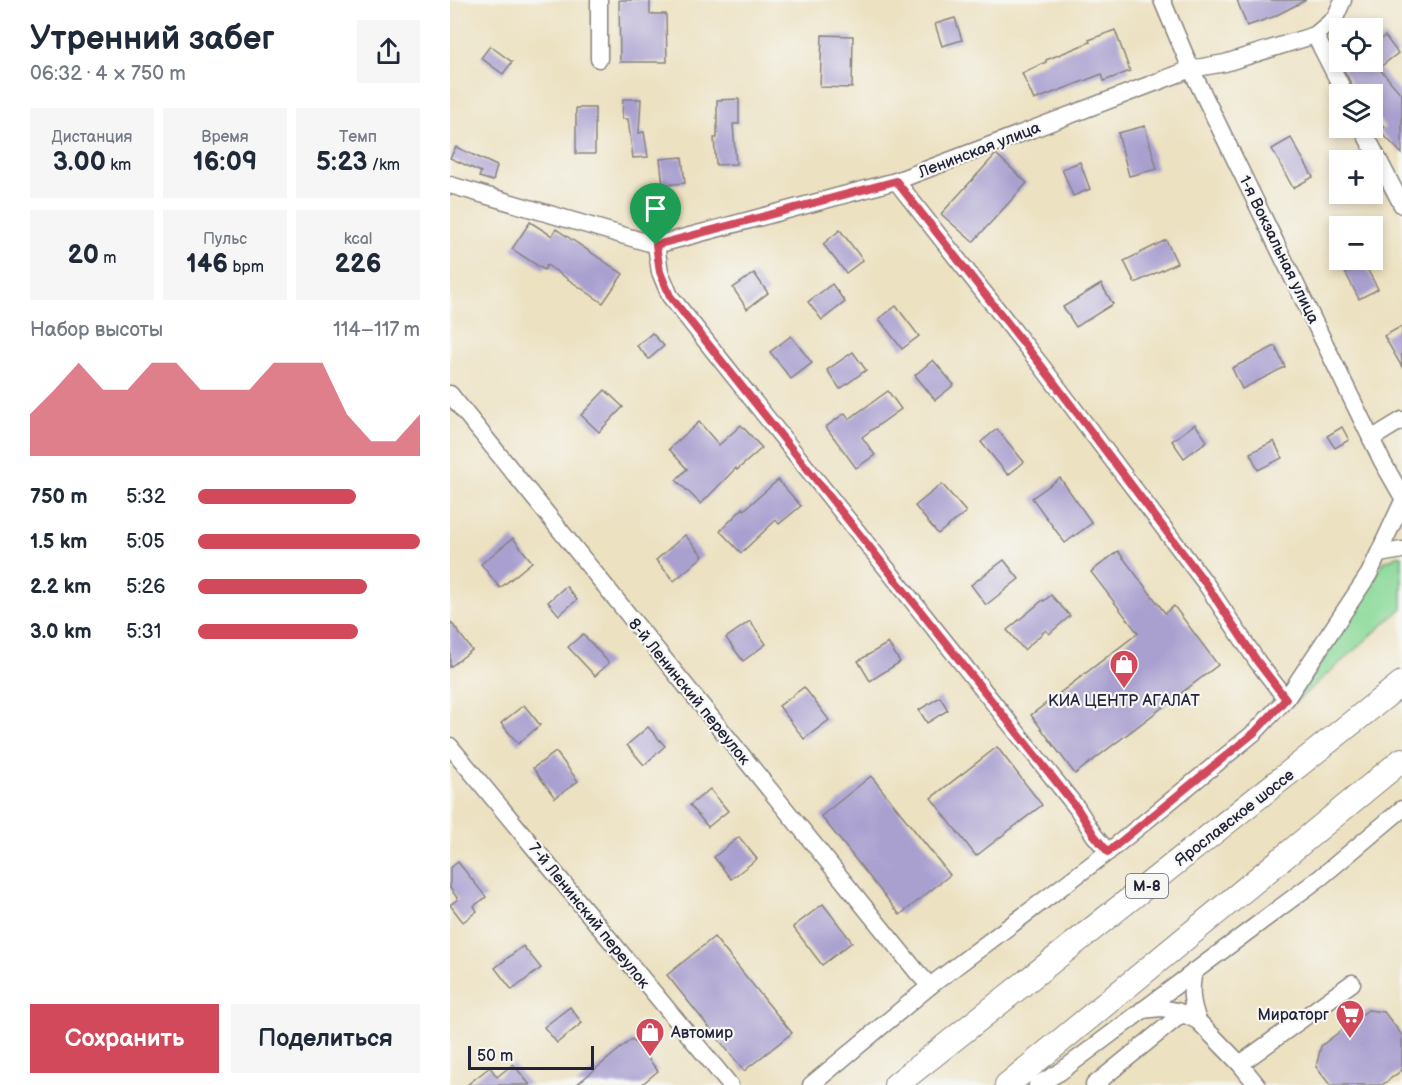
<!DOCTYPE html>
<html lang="ru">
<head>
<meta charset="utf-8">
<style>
  :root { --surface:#fff; --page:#f6f6f7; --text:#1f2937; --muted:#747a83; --accent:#d1495b }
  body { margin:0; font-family:"Balsamiq Sans",sans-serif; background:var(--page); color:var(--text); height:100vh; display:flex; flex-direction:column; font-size:22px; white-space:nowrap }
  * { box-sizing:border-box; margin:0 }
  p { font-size:20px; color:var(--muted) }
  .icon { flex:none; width:33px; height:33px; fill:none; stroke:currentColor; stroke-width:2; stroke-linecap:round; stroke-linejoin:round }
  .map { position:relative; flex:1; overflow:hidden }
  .details { display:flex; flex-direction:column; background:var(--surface); width:450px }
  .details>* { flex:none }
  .tools { position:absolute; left:879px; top:18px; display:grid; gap:12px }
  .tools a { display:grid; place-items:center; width:54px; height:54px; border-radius:0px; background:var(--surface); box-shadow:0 3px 9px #0003; font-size:30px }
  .scale { position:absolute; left:18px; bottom:15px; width:126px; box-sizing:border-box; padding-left:6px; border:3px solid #22223b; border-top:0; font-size:16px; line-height:21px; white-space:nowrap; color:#22223b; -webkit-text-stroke:4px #f6f6f2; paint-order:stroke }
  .pin { position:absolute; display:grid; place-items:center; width:51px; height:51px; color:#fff; margin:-62px -26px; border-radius:50% 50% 50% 0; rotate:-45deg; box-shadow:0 0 6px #0007 }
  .pin .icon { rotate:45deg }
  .round { display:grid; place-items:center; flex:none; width:63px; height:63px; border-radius:0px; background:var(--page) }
  .overview { display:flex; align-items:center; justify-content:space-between; height:102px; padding:0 30px }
  h1 { font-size:33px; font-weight:800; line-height:45px }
  .figures { display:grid; grid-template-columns:repeat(3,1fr); gap:9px; height:102px; padding:6px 30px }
  .figures div { display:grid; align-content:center; border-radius:0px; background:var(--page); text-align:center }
  .figures b { font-size:26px; font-weight:800 }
  .figures small { font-size:16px; font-weight:400 }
  .figures p { font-size:16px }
  .chart { height:168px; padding:12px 30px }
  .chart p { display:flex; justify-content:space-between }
  .chart svg { width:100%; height:108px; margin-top:6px; fill:var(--accent); opacity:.7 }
  .cta { display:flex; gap:12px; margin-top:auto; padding:12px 30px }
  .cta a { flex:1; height:69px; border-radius:0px; background:var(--accent); color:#fff; font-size:24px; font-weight:800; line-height:69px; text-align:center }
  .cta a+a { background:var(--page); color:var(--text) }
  ul { padding:0 30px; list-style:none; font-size:20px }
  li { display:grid; grid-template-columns:96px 72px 1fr; align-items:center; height:45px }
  li i { height:15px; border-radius:8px; background:var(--accent) }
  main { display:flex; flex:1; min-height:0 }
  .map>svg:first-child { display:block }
  .green { fill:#89d998; stroke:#567e6a; stroke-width:1.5 }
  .building { fill:#aaa0d0 }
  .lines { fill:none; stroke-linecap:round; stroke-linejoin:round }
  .minor-casing { stroke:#87827e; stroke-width:19 }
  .highway-casing { stroke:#87827e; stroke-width:26 }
  .minor { stroke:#fff; stroke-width:16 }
  .highway { stroke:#fff; stroke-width:24 }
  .route-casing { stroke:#fff; stroke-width:12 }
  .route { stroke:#d1495b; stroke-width:8 }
  .labels { text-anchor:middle; stroke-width:4.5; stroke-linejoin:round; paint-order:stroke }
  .shield { fill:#f6f6f2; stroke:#626272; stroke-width:1.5 }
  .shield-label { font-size:15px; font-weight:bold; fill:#22223b }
  .street-label { font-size:16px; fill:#22223b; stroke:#f6f6f2 }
  .poi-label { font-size:16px; fill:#22223b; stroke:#f6f6f2 }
</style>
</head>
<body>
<main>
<section class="details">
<div class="overview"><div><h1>Утренний забег</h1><p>06:32 · 4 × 750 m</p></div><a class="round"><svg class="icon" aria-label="share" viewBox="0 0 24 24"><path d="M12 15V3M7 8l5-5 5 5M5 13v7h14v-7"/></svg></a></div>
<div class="figures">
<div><p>Дистанция</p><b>3.00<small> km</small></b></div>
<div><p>Время</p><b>16:09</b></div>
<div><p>Темп</p><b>5:23<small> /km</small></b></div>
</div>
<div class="figures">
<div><b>20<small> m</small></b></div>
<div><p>Пульс</p><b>146<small> bpm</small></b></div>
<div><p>kcal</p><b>226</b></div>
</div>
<div class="chart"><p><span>Набор высоты</span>114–117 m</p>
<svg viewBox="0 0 160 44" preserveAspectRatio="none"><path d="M0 44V27L10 17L20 6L30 17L40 17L50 6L60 6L70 17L80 17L90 17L100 6L110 6L120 6L130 27L140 38L150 38L160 27V44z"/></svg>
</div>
<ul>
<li><b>750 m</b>5:32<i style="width:71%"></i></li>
<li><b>1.5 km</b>5:05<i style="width:100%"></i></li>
<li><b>2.2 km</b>5:26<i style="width:76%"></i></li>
<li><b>3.0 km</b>5:31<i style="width:72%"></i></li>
</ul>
<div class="cta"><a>Сохранить</a><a>Поделиться</a></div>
</section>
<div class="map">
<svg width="952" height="1085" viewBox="0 0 952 1085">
  <rect width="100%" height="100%" fill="#f6f6f2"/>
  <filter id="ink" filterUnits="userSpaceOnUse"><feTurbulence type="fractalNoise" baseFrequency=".0167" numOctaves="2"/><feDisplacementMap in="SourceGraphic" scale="12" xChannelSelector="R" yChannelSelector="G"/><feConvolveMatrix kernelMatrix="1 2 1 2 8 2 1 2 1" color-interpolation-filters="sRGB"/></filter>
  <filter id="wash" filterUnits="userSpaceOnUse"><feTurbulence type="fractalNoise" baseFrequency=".008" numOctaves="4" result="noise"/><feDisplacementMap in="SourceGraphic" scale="24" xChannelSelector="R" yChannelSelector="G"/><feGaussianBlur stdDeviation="1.35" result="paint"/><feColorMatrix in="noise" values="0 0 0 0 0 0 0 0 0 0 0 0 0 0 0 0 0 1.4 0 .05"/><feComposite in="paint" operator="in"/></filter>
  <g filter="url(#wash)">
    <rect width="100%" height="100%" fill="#ece1c1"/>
    <!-- green -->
    <path class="green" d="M947 556H952V608L841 706 880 650 934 562Z"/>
    <g id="blocks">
      <!-- building -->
      <g class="building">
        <path d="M169 0H200V14H216L217 62H170Z"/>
        <path d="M787 0H856L823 17 797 26Z"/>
        <path d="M505 18 512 40 492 46 485 24Z"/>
        <path d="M665 30 680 71 654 81 652 74 584 100 572 73 596 62V60L640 42 639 40Z"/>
        <path d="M372 35 403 36 402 88 370 87Z"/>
        <path d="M935 36 948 53 929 68 952 95V154L930 131 935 127 922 112V94H905L904 89 890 62H922V46Z"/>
        <path d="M40 46 62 62 53 74 31 58Z"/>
        <path d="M173 99H191L189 133 194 132 198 157 183 158 178 119H172Z"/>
        <path d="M289 99V124H283L286 164 266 165 264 138H267V100Z"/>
        <rect x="126" y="108" width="19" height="46"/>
        <path d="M695 126 707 169 679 176 668 133Z"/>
        <path d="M841 138 863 177 843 188 822 149Z"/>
        <path d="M6 147 47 166 43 181 29 177 31 172 0 158Z"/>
        <path d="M546 154 577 183 523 242 491 214Z"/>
        <path d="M232 157 235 183 213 185 210 159Z"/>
        <path d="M630 162 640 189 623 196 612 169Z"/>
        <path d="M80 222 102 236 106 229 173 274 153 303 97 265 94 270 62 249Z"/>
        <path d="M390 230 413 260 396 273 373 244Z"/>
        <path d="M716 240 727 263 685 283 674 261Z"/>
        <path d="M889 260H912L928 289 909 299Z"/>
        <path d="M304 273 318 293 297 309 283 288Z"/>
        <path d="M382 284 395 302 372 320 358 302Z"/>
        <path d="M651 284 663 304 626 327 613 307Z"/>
        <path d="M446 306 469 336 452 349 429 319Z"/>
        <path d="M952 326V367L934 336Z"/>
        <path d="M202 333 214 346 199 359 187 346Z"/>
        <path d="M341 336 362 363 341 379 320 352Z"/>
        <path d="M825 346 835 367 792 389 782 368Z"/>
        <path d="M403 352 416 370 390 389 377 370Z"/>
        <path d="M483 360 504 385 485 400 465 375Z"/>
        <path d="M155 390 173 407 149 432 131 415Z"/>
        <path d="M438 391 451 409 412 437 425 455 406 468 376 427 395 413 399 419Z"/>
        <path d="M249 422 269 445 291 425 312 448 287 470 286 468 251 504 226 480 237 469 219 449Z"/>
        <path d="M745 424 757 441 734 458 722 441Z"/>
        <path d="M892 427 899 440 885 448 877 436Z"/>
        <path d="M547 429 574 462 558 475 531 442Z"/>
        <path d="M824 441 832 458 808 470 800 453Z"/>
        <path d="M610 478 642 523 615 543 582 498Z"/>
        <path d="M328 480 351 506 329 524 326 520 291 553 270 531 293 508 294 510Z"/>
        <path d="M492 484 516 512 488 534 465 506Z"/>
        <path d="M235 535 253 556 224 581 206 560Z"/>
        <path d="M63 538 82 562 50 588 31 564Z"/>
        <path d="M668 551 715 613 724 606 768 665 625 774 581 715 688 633 641 572Z"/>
        <path d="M554 560 569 579 536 605 521 585Z"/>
        <path d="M116 586 127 600 109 615 98 602Z"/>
        <path d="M601 595 620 616 599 634 596 630 574 650 557 630 593 600 594 601Z"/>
        <path d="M0 621 22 650 0 667Z"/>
        <path d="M300 621 316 644 293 661 276 638Z"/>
        <path d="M133 634 159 663 145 676 118 647Z"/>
        <path d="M438 643 450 662 420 681 408 661Z"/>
        <path d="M354 687 379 720 354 739 329 706Z"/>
        <path d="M490 697 498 710 477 723 469 710Z"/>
        <path d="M74 705 90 725 68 744 51 723Z"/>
        <path d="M198 727 215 746 194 765 177 745Z"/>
        <path d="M547 747 592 805 526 856 481 798Z"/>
        <path d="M106 752 128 781 105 798 83 768Z"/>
        <path d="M421 776 500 875 450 915 371 816Z"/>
        <path d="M260 789 278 811 258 827 240 805Z"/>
        <path d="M289 837 307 859 281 879 264 857Z"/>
        <path d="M8 862 36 897 24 906 27 911 13 922 0 905 8 899 0 888V868Z"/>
        <path d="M373 904 402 942 372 965 343 927Z"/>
        <path d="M264 937 342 1033 294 1071 217 975Z"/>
        <path d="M73 946 91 968 62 990 45 968Z"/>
        <path d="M120 1007 132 1023 107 1043 94 1027Z"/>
        <path d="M918 1010 934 1012 952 1035V1070L932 1085H880L866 1067 871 1046Z"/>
        <path d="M182 1039 208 1071 191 1085H126Z"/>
        <path d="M63 1064 80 1085H17L40 1067 47 1077Z"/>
      </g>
    </g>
  </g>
  <g filter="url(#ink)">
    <use href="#blocks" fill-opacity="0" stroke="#87827e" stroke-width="1.5"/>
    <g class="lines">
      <!-- minor casing -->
      <g class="minor-casing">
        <g id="minor">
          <path d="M712 0 741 69 932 461 952 496"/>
          <path d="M865 35 895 94"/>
          <path d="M149 59V0"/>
          <path d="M912 128 952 205"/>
          <path d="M446 181 590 364 756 584 807 661 836 699"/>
          <path d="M0 185 206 245 446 181 741 69 775 63 865 35 885 18 893 0"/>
          <path d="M206 245 210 272 220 296 627 808 644 835 658 852"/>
          <path d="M0 394 467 972 480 986"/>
          <path d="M921 439 952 420"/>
          <path d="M929 554 952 550"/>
          <path d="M0 746 280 1085"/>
          <path d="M744 971C740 991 741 1001 748 1021"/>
          <path d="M692 1010 711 1008 727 1011 748 1021 790 1064 807 1085"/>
          <path d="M790 1064 902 983"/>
          <path d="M361 1085 480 986 658 852 805 732 836 699 919 574 952 503"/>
          <path d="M587 1085 610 1072 871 877 952 809"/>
          <path d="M644 1085 733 1013"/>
        </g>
      </g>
      <!-- highway casing -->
      <g class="highway-casing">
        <g id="highway">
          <path d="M446 1085 952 683"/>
          <path d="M557 1085 952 760"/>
        </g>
      </g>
      <!-- minor -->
      <use href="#minor" class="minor"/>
      <!-- highway -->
      <use href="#highway" class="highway"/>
    </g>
  </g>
  <g class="lines" filter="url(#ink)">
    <!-- route casing -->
    <g class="route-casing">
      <path id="route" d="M446 181 590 364 756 584 807 661 836 699 805 732 658 852 644 835 627 808 220 296 210 272 206 245Z"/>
    </g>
    <!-- route -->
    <use href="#route" class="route"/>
  </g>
  <!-- icons -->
  <defs>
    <g id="shop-pin" transform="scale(1.5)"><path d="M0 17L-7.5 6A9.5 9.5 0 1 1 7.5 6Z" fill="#d1495b" stroke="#f6f6f2"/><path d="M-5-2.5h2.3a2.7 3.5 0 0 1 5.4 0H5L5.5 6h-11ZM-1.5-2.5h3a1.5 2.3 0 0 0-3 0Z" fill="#fff"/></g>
    <g id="supermarket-pin" transform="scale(1.5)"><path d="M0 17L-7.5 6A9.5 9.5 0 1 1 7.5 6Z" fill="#d1495b" stroke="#f6f6f2"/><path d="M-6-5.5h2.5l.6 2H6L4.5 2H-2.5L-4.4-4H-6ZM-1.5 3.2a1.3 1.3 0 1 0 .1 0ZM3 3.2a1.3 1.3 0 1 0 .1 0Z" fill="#fff"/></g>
  </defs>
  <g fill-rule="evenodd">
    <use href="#shop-pin" x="674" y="664"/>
    <use href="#supermarket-pin" x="900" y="1014"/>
    <use href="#shop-pin" x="200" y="1032"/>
  </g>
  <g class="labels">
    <!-- shield labels -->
    <rect class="shield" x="676" y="874" width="42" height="24" rx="4.5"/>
    <g class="shield-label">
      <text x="697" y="891">М-8</text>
    </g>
    <!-- street labels -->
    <g class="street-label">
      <text transform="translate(529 149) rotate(-21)" y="6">Ленинская улица</text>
      <text transform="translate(830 249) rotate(64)" y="6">1-я Вокзальная улица</text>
      <text transform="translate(240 691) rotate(51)" y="6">8-й Ленинский переулок</text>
      <text transform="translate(784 817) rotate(-38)" y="6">Ярославское шоссе</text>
      <text transform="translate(140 915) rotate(51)" y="6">7-й Ленинский переулок</text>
    </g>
    <!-- poi labels -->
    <g class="poi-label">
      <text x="674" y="706">КИА ЦЕНТР АГАЛАТ</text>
      <text x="879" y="1020" text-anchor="end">Мираторг</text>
      <text x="221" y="1038" text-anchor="start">Автомир</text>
    </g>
  </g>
</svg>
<div class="tools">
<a><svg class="icon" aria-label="locate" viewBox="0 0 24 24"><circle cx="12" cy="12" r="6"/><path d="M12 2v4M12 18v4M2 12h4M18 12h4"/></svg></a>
<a><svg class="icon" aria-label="layers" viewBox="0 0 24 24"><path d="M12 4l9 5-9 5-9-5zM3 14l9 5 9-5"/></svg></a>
<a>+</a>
<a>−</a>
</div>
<div class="scale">50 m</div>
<div class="pin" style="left:206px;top:245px;background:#1e9e55"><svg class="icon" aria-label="arrive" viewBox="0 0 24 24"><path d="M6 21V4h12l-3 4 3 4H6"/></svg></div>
</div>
</main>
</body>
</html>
